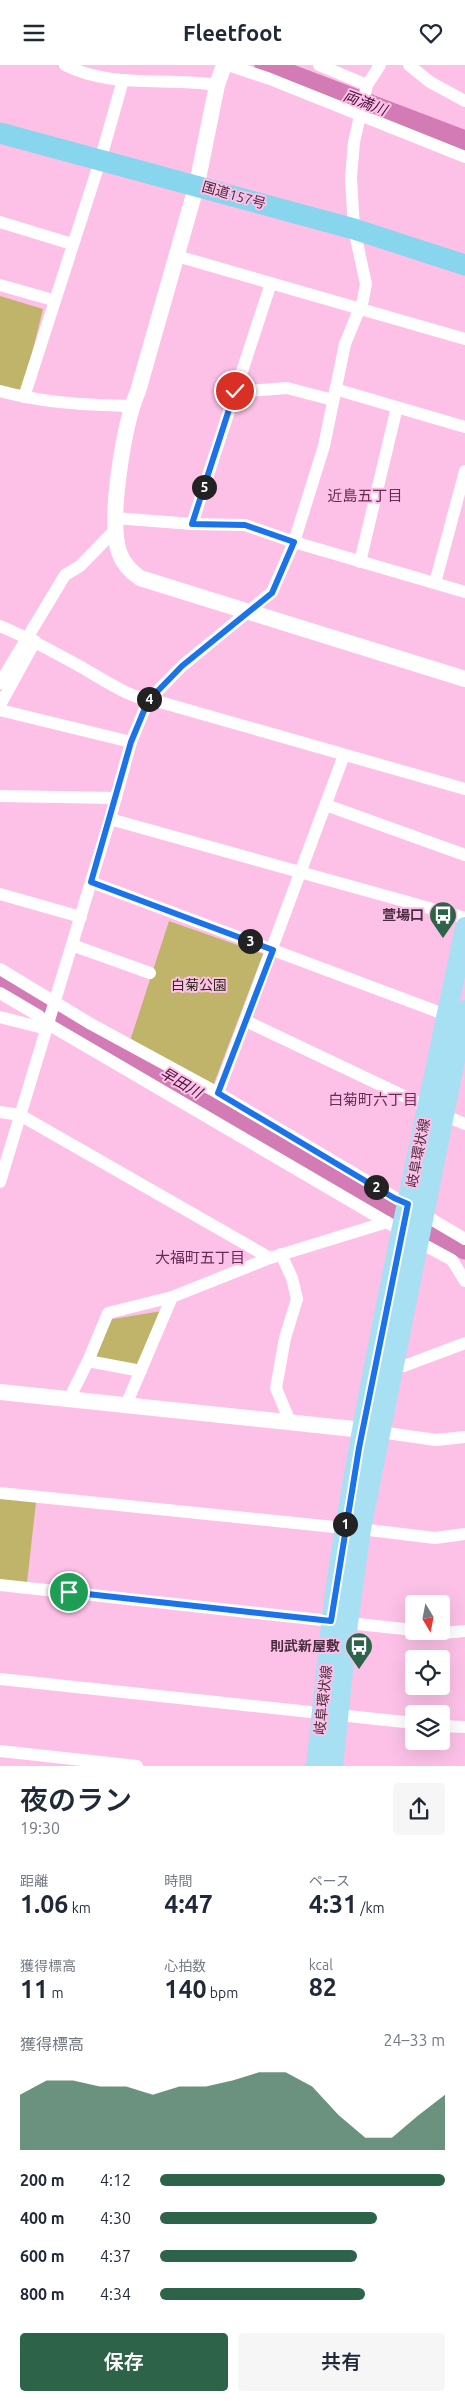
<!DOCTYPE html>
<html lang="ja">
<head>
<meta charset="utf-8">
<style>
  :root { --surface:#fff; --page:#f6f6f7; --text:#1f2937; --muted:#747a83; --accent:#2d6349 }
  body { margin:0; font-family:Ubuntu,"Noto Sans JP",sans-serif; background:var(--page); color:var(--text); height:100vh; display:flex; flex-direction:column; font-size:19px; white-space:nowrap }
  * { box-sizing:border-box; margin:0 }
  p { font-size:16px; color:var(--muted) }
  .icon { flex:none; width:28px; height:28px; fill:none; stroke:currentColor; stroke-width:2; stroke-linecap:round; stroke-linejoin:round }
  .map { position:relative; height:1701px; overflow:hidden }
  .panel { display:flex; flex-direction:column; background:var(--surface); flex:1 }
  .panel>* { flex:none }
  .needle { width:32px; rotate:170deg }
  .fabs { position:absolute; left:405px; top:1530px; display:grid; gap:10px }
  .fabs a { display:grid; place-items:center; width:45px; height:45px; border-radius:5px; background:var(--surface); box-shadow:0 5px 20px #0002; font-size:25px }
  .pin { position:absolute; display:grid; place-items:center; width:42px; height:42px; color:#fff; margin:-21px; border:2px solid #fff; border-radius:50%; box-shadow:0 1px 5px #0007 }
  .km { position:absolute; width:25px; height:25px; margin:-12px; border-radius:50%; background:#222; color:#fff; font-size:14px; line-height:25px; text-align:center }
  .round { display:grid; place-items:center; flex:none; width:52px; height:52px; border-radius:5px; background:var(--page) }
  .head { display:flex; align-items:center; justify-content:space-between; height:85px; padding:0 20px }
  h1 { font-size:28px; font-weight:600; line-height:38px }
  .figures { display:grid; grid-template-columns:repeat(3,1fr); gap:8px; height:85px; padding:5px 20px }
  .figures div { display:grid; align-content:center }
  .figures b { font-size:25px; font-weight:600 }
  .figures small { font-size:14px; font-weight:400 }
  .figures p { font-size:14px }
  .chart { height:140px; padding:10px 20px }
  .chart p { display:flex; justify-content:space-between }
  .chart svg { width:100%; height:90px; margin-top:5px; fill:var(--accent); opacity:.7 }
  .primary-button { display:flex; gap:10px; margin-top:auto; padding:10px 20px }
  .primary-button a { flex:1; height:58px; border-radius:5px; background:var(--accent); color:#fff; font-size:20px; font-weight:600; line-height:58px; text-align:center }
  .primary-button a+a { background:var(--page); color:var(--text) }
  ul { padding:0 20px; list-style:none; font-size:16px }
  li { display:grid; grid-template-columns:80px 60px 1fr; align-items:center; height:38px }
  li i { height:12px; border-radius:6px; background:var(--accent) }
  header { display:flex; justify-content:space-between; align-items:center; height:65px; padding:0 20px; background:var(--surface); font-size:22px; font-weight:600 }
  .map>svg:first-child { display:block }
  .green { fill:#c0b46a }
  .lines { fill:none; stroke-linecap:round; stroke-linejoin:round }
  .river { stroke:#d27bb5; stroke-width:21 }
  .minor { stroke:#fff; stroke-width:12 }
  .tertiary { stroke:#fff; stroke-width:16 }
  .primary { stroke:#a6e0f2; stroke-width:20 }
  .trunk { stroke:#88d6ee; stroke-width:21 }
  .route-casing { stroke:#fff; stroke-width:10 }
  .route { stroke:#1a73e8; stroke-width:6 }
  .labels { text-anchor:middle; stroke-width:4; stroke-linejoin:round; paint-order:stroke }
  .street-label { font-size:14px; fill:#4a2d40; stroke:#fdc1e7 }
  .poi-label { font-size:14px; font-weight:bold; fill:#4a2d40; stroke:#fdc1e7; text-anchor:end }
  .park-label { font-size:14px; fill:#2d2b18; stroke:#fdc1e7 }
  .water-label { font-size:15px; font-style:italic; fill:#461038; stroke:#fdc1e7 }
  .neighbourhood-label { font-size:15px; fill:#682a55; stroke:#fdc1e7 }
</style>
</head>
<body>
<header><svg class="icon" aria-label="menu" viewBox="0 0 24 24"><path d="M4 6h16M4 12h16M4 18h16"/></svg>Fleetfoot<svg class="icon" aria-label="heart" viewBox="0 0 24 24"><path d="M12 20l-8-8c-3-5 5-10 8-4 3-6 11-1 8 4z"/></svg></header>
<div class="map">
<svg width="465" height="1701" viewBox="0 0 465 1701">
  <rect width="100%" height="100%" fill="#fdc1e7"/>
  <!-- green -->
  <g class="green">
    <path d="M0 231 43 244 22 329 0 323Z"/>
    <path d="M169 856 263 889 213 1021 130 976Z"/>
    <path d="M162 1246 139 1306 86 1299 107 1255Z"/>
    <path d="M0 1432 36 1437 27 1518 0 1515Z"/>
  </g>
  <g class="lines">
    <!-- river -->
    <g class="river">
      <path d="M265 0 465 76"/>
      <path d="M0 913 371 1131 465 1184"/>
    </g>
    <!-- minor -->
    <g class="minor">
      <path d="M65 0C111 24 167 12 217 20"/>
      <path d="M228 0 270 14 465 92"/>
      <path d="M319 0 367 20"/>
      <path d="M409 0 430 17 465 36"/>
      <path d="M0 157 72 179"/>
      <path d="M177 191 465 274"/>
      <path d="M0 220 53 235"/>
      <path d="M335 324 465 362"/>
      <path d="M0 326C44 338 86 340 132 341"/>
      <path d="M235 327 287 323 333 335"/>
      <path d="M24 332 100 96 123 15"/>
      <path d="M115 453 192 459 245 460 294 477 465 527"/>
      <path d="M192 459 271 218"/>
      <path d="M360 497 397 342"/>
      <path d="M435 518 465 406"/>
      <path d="M0 561C29 573 56 588 83 603 107 617 133 635 160 637L465 724"/>
      <path d="M0 618 65 510 80 501 117 463"/>
      <path d="M0 640 35 576"/>
      <path d="M0 645 131 677"/>
      <path d="M0 731 116 733"/>
      <path d="M326 740 465 790"/>
      <path d="M110 754 465 853"/>
      <path d="M91 817 452 952"/>
      <path d="M0 829 81 852"/>
      <path d="M72 880 150 908"/>
      <path d="M0 904 91 959 218 1028 465 1174"/>
      <path d="M0 928 39 951 48 959 402 1166"/>
      <path d="M0 952 47 964"/>
      <path d="M246 956 427 1042"/>
      <path d="M218 1028 344 690"/>
      <path d="M0 1047 20 1050 270 1193 387 1157"/>
      <path d="M443 1050 465 1059"/>
      <path d="M0 1117 110 754 131 677 148 636 182 601 272 527 294 477 324 381 345 279 363 235 366 219 354 164 351 113 354 77 367 20 380 0"/>
      <path d="M417 1176 452 1195 465 1216"/>
      <path d="M281 1189 292 1213 297 1234 285 1273 276 1323 290 1357"/>
      <path d="M88 1296 108 1248 172 1232"/>
      <path d="M393 1300 404 1301 465 1278"/>
      <path d="M69 1334 88 1296 141 1306"/>
      <path d="M126 1340 172 1232 270 1193"/>
      <path d="M380 1367 436 1375 465 1372"/>
      <path d="M0 1428 344 1463"/>
      <path d="M361 1464 435 1473 465 1469"/>
      <path d="M0 1520 331 1556"/>
      <path d="M348 1558 414 1565"/>
      <path d="M424 1566 444 1568 465 1566"/>
      <path d="M0 1614 414 1658"/>
      <path d="M441 1661 465 1662"/>
      <path d="M0 1686 137 1701"/>
    </g>
    <!-- tertiary -->
    <g class="tertiary">
      <path d="M224 0 217 20 197 119 138 326C124 359 108 453 119 487 123 499 130 506 140 513L465 614"/>
      <path d="M0 1327 373 1366"/>
    </g>
    <!-- primary -->
    <g class="primary">
      <path d="M316 1701C325 1622 331 1542 345 1463 378 1261 424 1062 465 862"/>
      <path d="M333 1701 348 1558 361 1464 465 945"/>
    </g>
    <!-- trunk -->
    <path class="trunk" d="M0 68 354 164 465 200"/>
  </g>
  <g class="lines">
    <!-- route casing -->
    <g class="route-casing">
      <path id="route" d="M69 1527 331 1556 359 1383 408 1139 394 1133 218 1028 273 885 91 817 131 677 148 636 182 601 272 528 294 477 245 460 192 459 235 326"/>
    </g>
    <!-- route -->
    <use href="#route" class="route"/>
  </g>
  <!-- icons -->
  <defs>
    <g id="bus-pin" transform="scale(1.4375)"><path d="M0 17L-7.5 6A9.5 9.5 0 1 1 7.5 6Z" fill="#2d6349" stroke="#fdc1e7"/><path d="M-5-6H5V4H4V6H2V4H-2V6H-4V4H-5ZM-3.5-4V0h7V-4ZM-3.5 1.2v1.5H-2V1.2ZM2 1.2v1.5H3.5V1.2Z" fill="#fff"/></g>
  </defs>
  <g fill-rule="evenodd">
    <use href="#bus-pin" x="443" y="850"/>
    <use href="#bus-pin" x="359" y="1581"/>
  </g>
  <g class="labels">
    <!-- street labels -->
    <g class="street-label">
      <text transform="translate(234 130) rotate(16)" y="5">国道157号</text>
      <text transform="translate(418 1088) rotate(-79)" y="5">岐阜環状線</text>
      <text transform="translate(323 1635) rotate(-84)" y="5">岐阜環状線</text>
    </g>
    <!-- poi labels -->
    <g class="poi-label">
      <text x="424" y="855">萱場口</text>
      <text x="340" y="1586">則武新屋敷</text>
    </g>
    <!-- park labels -->
    <g class="park-label">
      <text x="199" y="925">白菊公園</text>
    </g>
    <!-- water labels -->
    <g class="water-label">
      <text transform="translate(365 38) rotate(21)" y="5">両満川</text>
      <text transform="translate(181 1018) rotate(30)" y="5">早田川</text>
    </g>
    <!-- neighbourhood labels -->
    <g class="neighbourhood-label">
      <text x="365" y="436">近島五丁目</text>
      <text x="373" y="1040">白菊町六丁目</text>
      <text x="200" y="1198">大福町五丁目</text>
    </g>
  </g>
</svg>
<div class="fabs">
<a><svg class="needle" viewBox="-14 -14 28 28"><path d="M0-13l5 13h-10z" fill="#e53935"/><path d="M0 13l5-13h-10z" fill="#747a83"/></svg></a>
<a><svg class="icon" aria-label="locate" viewBox="0 0 24 24"><circle cx="12" cy="12" r="6"/><path d="M12 2v4M12 18v4M2 12h4M18 12h4"/></svg></a>
<a><svg class="icon" aria-label="layers" viewBox="0 0 24 24"><path d="M12 4l9 5-9 5-9-5zM3 14l9 5 9-5"/></svg></a>
</div>
<div class="pin" style="left:69px;top:1527px;background:#1e9e55"><svg class="icon" aria-label="arrive" viewBox="0 0 24 24"><path d="M6 21V4h12l-3 4 3 4H6"/></svg></div>
<div class="pin" style="left:235px;top:326px;background:#d93025"><svg class="icon" aria-label="check" viewBox="0 0 24 24"><path d="M5 12l5 5 9-10"/></svg></div>
<b class="km" style="left:345px;top:1459px">1</b>
<b class="km" style="left:376px;top:1122px">2</b>
<b class="km" style="left:250px;top:876px">3</b>
<b class="km" style="left:149px;top:634px">4</b>
<b class="km" style="left:204px;top:422px">5</b>
</div>
<section class="panel">
<div class="head"><div><h1>夜のラン</h1><p>19:30</p></div><a class="round"><svg class="icon" aria-label="share" viewBox="0 0 24 24"><path d="M12 15V3M7 8l5-5 5 5M5 13v7h14v-7"/></svg></a></div>
<div class="figures">
<div><p>距離</p><b>1.06<small> km</small></b></div>
<div><p>時間</p><b>4:47</b></div>
<div><p>ペース</p><b>4:31<small> /km</small></b></div>
</div>
<div class="figures">
<div><p>獲得標高</p><b>11<small> m</small></b></div>
<div><p>心拍数</p><b>140<small> bpm</small></b></div>
<div><p>kcal</p><b>82</b></div>
</div>
<div class="chart"><p><span>獲得標高</span>24–33 m</p>
<svg viewBox="0 0 160 44" preserveAspectRatio="none"><path d="M0 44V17L10 10L20 10L30 13L40 13L50 17L60 13L70 13L80 10L90 6L100 6L110 13L120 27L130 38L140 38L150 27L160 17V44z"/></svg>
</div>
<ul>
<li><b>200 m</b>4:12<i style="width:100%"></i></li>
<li><b>400 m</b>4:30<i style="width:76%"></i></li>
<li><b>600 m</b>4:37<i style="width:69%"></i></li>
<li><b>800 m</b>4:34<i style="width:72%"></i></li>
</ul>
<div class="primary-button"><a>保存</a><a>共有</a></div>
</section>
</body>
</html>
